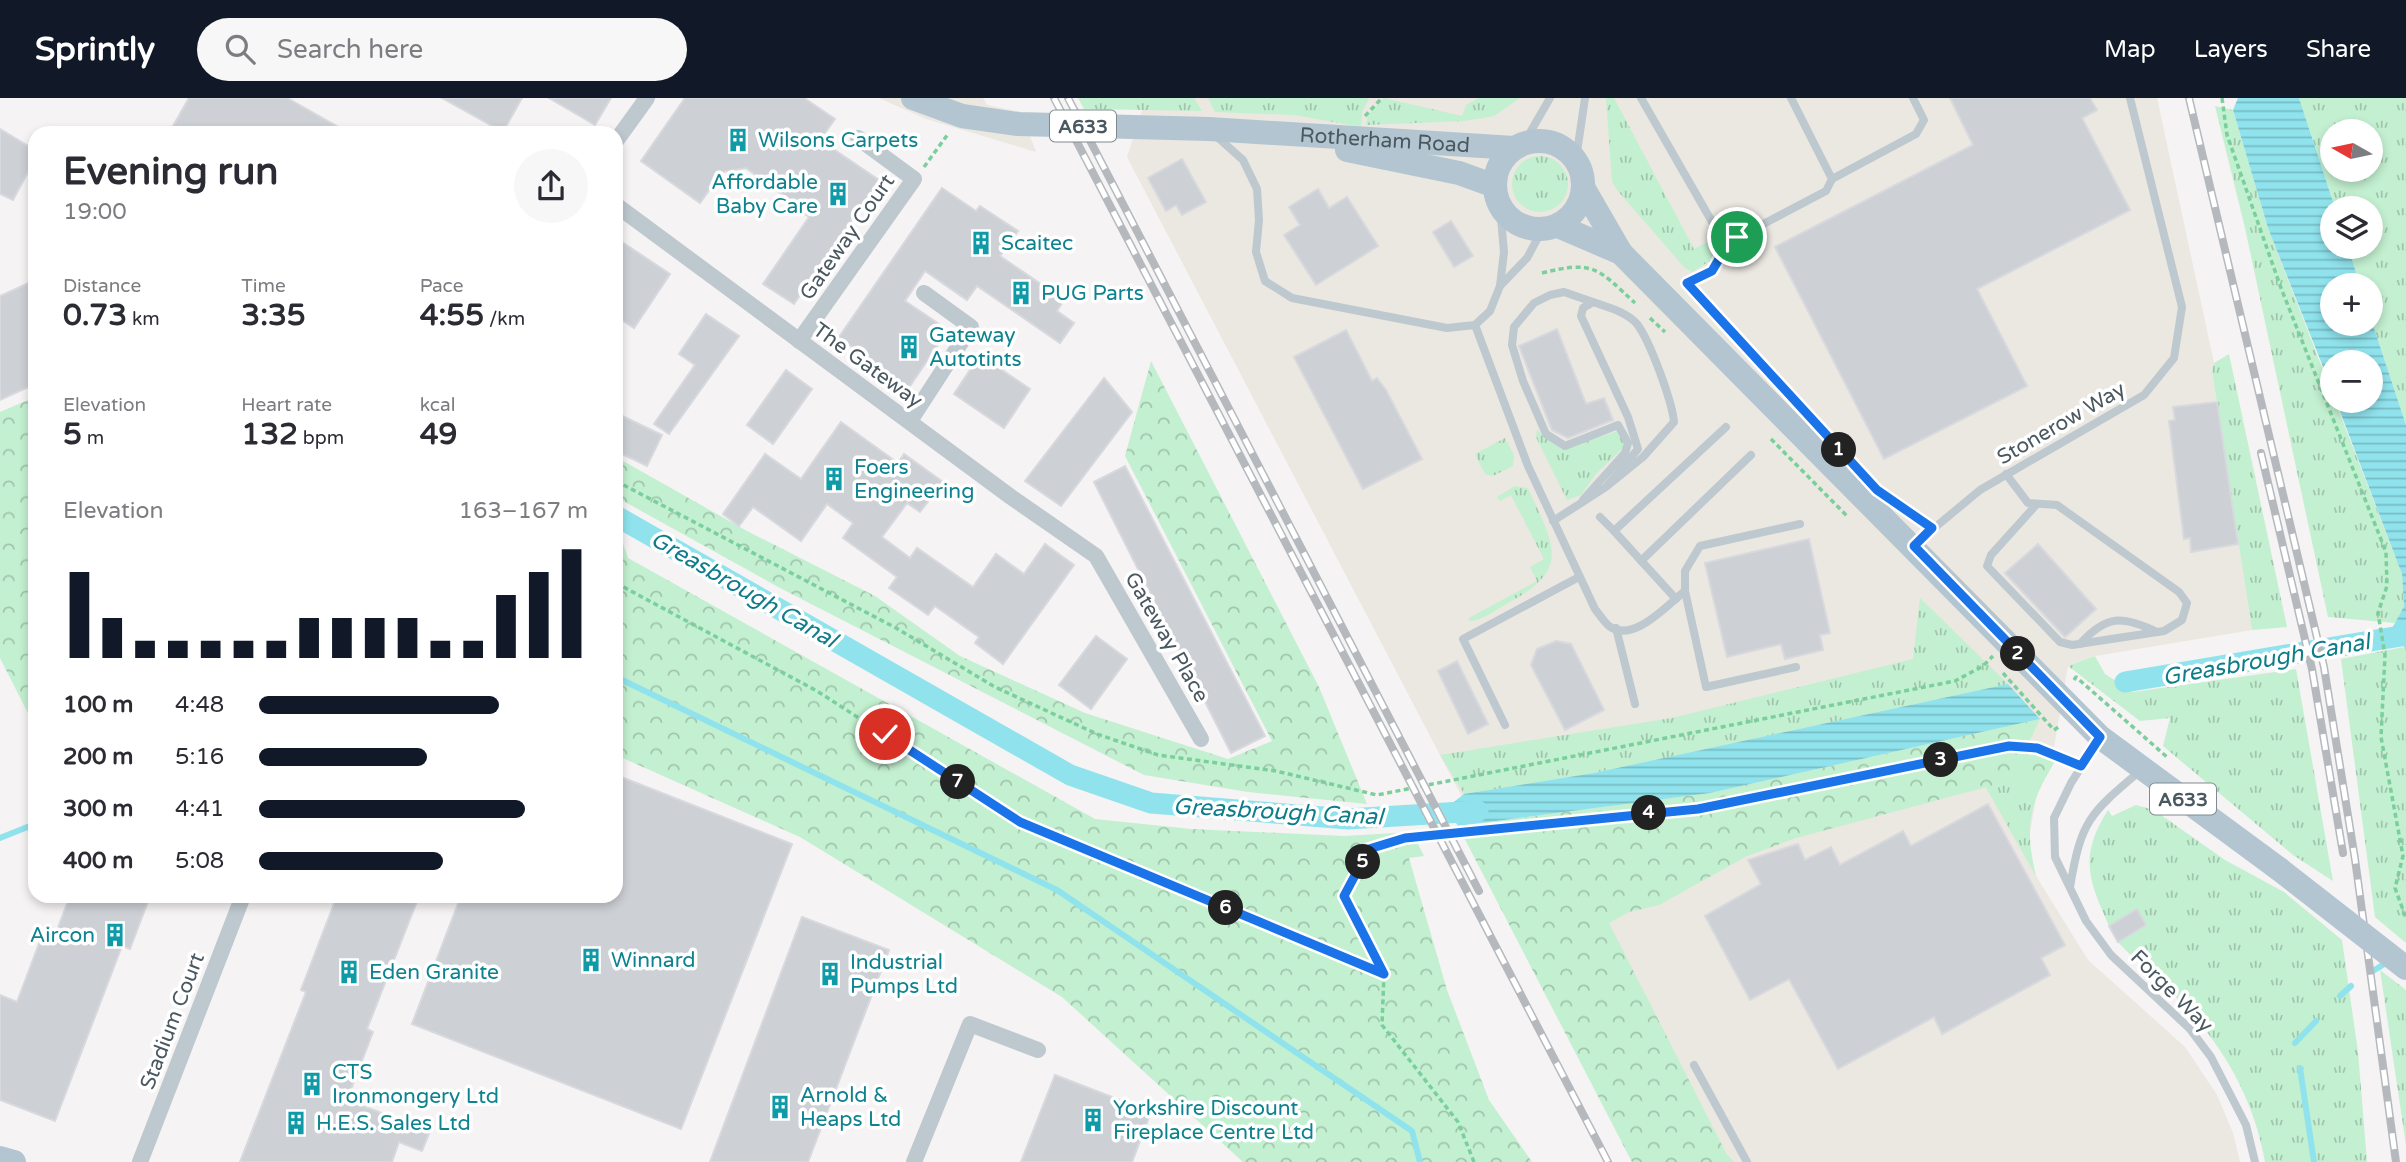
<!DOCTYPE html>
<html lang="en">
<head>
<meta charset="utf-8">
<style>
  :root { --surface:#fff; --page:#f7f7f7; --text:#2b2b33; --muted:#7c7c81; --accent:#111827 }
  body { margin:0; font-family:"Varela Round",sans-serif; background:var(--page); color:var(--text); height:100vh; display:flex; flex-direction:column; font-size:26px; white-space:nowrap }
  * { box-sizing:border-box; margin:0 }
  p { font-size:23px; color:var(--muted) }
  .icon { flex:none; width:38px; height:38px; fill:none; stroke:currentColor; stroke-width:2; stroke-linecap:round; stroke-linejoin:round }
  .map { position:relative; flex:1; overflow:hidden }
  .drawer { position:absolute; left:28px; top:28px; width:595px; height:777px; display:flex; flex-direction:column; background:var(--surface); border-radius:21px; box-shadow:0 4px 10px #0003 }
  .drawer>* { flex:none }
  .needle { width:46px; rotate:279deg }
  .controls { position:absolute; left:2320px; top:21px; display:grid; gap:14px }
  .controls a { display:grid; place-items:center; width:63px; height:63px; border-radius:50%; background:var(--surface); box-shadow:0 4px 10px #0003; font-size:35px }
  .pin { position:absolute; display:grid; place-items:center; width:60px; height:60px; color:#fff; margin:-30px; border:4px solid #fff; border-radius:50%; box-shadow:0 2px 7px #0007 }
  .km { position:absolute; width:35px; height:35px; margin:-18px; border-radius:50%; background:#222; color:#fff; font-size:19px; line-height:35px; text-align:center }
  .round { display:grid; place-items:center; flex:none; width:74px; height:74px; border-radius:37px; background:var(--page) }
  .summary { display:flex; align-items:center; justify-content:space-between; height:119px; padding:0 35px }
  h1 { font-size:38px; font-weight:700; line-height:52px }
  .metrics { display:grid; grid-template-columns:repeat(3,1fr); gap:10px; height:119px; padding:7px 35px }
  .metrics div { display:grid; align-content:center }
  .metrics b { font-size:30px; font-weight:700 }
  .metrics small { font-size:19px; font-weight:400 }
  .metrics p { font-size:19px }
  .chart { height:196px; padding:14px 35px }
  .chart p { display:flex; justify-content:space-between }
  .chart svg { width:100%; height:126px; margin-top:7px; stroke:var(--accent); stroke-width:6 }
  ul { padding:0 35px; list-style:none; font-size:23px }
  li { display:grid; grid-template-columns:112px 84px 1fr; align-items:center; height:52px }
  li i { height:18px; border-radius:9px; background:var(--accent) }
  header { display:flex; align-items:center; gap:42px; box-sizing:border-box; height:98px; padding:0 35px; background:var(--accent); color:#fff }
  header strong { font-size:33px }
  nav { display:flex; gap:38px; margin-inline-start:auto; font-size:24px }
  .search { width:490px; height:63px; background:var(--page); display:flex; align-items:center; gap:18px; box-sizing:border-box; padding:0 24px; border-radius:38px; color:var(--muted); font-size:26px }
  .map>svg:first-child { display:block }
  .commercial { fill:#ebe7e1 }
  .grass { fill:url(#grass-tufts); fill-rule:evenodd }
  .forest { fill:url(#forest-crowns) }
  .water { fill:url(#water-rules) }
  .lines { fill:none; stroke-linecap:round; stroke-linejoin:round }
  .stream { stroke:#90e3ed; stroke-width:6 }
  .canal { stroke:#90e3ed; stroke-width:21 }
  .building { fill:#cdd0d5; stroke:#d7d9de; stroke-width:2 }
  .path { stroke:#7acf9c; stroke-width:3.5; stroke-dasharray:5 3.5; stroke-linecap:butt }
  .lane { stroke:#bec8cf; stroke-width:8 }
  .street { stroke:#bec8cf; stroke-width:16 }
  .primary { stroke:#b3c5d0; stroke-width:24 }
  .rail-casing { stroke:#b5b9bd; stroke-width:8 }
  .rail { stroke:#fff; stroke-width:5; stroke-dasharray:16; stroke-linecap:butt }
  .primary-bridge { stroke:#b3c5d0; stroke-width:24 }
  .route-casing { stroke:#fff; stroke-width:14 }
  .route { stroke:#1a73e8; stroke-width:9 }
  .labels { text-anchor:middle; stroke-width:7; stroke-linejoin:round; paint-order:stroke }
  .shield { fill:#fff; stroke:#808a90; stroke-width:2 }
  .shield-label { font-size:19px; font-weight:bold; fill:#4a5860 }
  .culture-label { font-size:21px; fill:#0d838f; stroke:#fff; text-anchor:start }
  .street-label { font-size:21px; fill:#4a5860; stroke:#fff }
  .water-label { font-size:23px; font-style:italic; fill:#0e7c89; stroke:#fff }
</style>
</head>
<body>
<header>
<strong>Sprintly</strong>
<div class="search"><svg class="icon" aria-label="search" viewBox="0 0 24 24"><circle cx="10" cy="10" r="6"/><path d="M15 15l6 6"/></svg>Search here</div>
<nav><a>Map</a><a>Layers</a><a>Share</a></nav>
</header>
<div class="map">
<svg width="2406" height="1064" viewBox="0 0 2406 1064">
  <defs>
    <pattern id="grass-tufts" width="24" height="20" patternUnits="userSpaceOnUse" patternTransform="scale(1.75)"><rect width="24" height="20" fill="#c3f0d0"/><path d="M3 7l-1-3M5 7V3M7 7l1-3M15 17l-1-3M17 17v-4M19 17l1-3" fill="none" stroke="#a0c5ac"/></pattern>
    <pattern id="forest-crowns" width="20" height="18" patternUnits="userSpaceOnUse" patternTransform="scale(1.75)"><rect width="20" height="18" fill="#c3f0d0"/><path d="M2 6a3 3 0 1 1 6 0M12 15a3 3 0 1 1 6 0" fill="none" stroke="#a0c5ac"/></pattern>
    <pattern id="water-rules" width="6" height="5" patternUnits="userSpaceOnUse" patternTransform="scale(1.75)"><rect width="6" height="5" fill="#90e3ed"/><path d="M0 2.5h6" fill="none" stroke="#78bbc3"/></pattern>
  </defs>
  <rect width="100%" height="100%" fill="#f5f3f3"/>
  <!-- commercial -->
  <g class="commercial">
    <path d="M879 0H983L987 7 1021 14 1036 54 926 21Z"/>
    <path d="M1136 0H2157L2214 265 2212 273 2252 532 2095 558 2068 568 2050 672 2037 694 2028 745 2036 778 2088 862 2185 949 2217 997 2233 1035 2240 1064H1653L1127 59 1142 12Z"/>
  </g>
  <!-- grass -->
  <g class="grass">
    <path d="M1078 0H1194L1202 13 1084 11Z"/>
    <path d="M1208 0H1364L1369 1 1362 14 1361 29 1294 17 1215 14Z"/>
    <path d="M1384 0 1462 18 1466 7 1479 0H1520L1494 18 1464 23 1366 27 1368 17Z"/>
    <path d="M1606 0H1614L1694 151 1707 144 1715 160 1692 174 1685 170 1617 92 1612 83Z"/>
    <path d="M2299 0H2406V327L2371 221V187H2360L2348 149H2371V110H2335ZM2333 33H2371V72H2333Z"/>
    <path d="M2215 8 2233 12 2268 130 2402 476 2404 508 2395 525 2328 519 2245 130Z"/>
    <circle cx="1540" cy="86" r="28"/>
    <path d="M2229 256 2287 529 2252 532 2212 273 2214 265Z"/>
    <path d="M1537 332 1561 351 1618 333 1625 348 1596 376 1581 397 1567 402 1536 339Z"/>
    <path d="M1505 340 1514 357 1513 368 1493 378 1485 376 1475 356Z"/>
    <path d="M1515 388 1528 390C1552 445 1574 470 1508 505 1497 511 1482 523 1469 523V520L1537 483 1530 469 1544 461 1511 397 1500 403 1497 399Z"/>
    <path d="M1920 500 2008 586 1594 675 1464 696 1440 657 1672 620 1913 561Z"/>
    <path d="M2404 549 2406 555V845L2375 819 2341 561Z"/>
    <path d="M2095 558 2105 576 2133 594 2296 571 2333 783 2293 757 2163 648 2170 620 2140 623 2068 568Z"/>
    <path d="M2039 670 2050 672C2027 710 2026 736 2036 778L1985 688Z"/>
    <path d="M2136 707 2154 712 2225 762 2284 794 2342 842 2358 954 2367 1064H2265C2253 996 2219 940 2169 892 2152 876 2134 862 2118 844L2146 827 2137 812 2109 828C2088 781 2079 758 2108 712L2112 718Z"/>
    <path d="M2380 872 2406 892V1047Z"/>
  </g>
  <!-- forest -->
  <g class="forest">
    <path d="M1151 263 1319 589 1367 706 1248 694 1144 677 780 490 616 399V359L747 433 875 498 960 558 1085 615 1228 661 1272 643 1125 358Z"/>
    <path d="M35 299V629L0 560V314Z"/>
    <path d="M616 437 621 440 628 460 1095 721 1191 731 1344 738 1412 734 1424 758 1409 760 1447 892 1489 1002 1532 1064H1243L1062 899 800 739 616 657Z"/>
    <path d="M2040 621 2024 655 2055 663 2050 672 1796 740 1747 758 1659 807 1629 814 1609 825 1726 1055 1734 1064H1632L1458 728 1710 695Z"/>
  </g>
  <!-- water -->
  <g class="water">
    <path d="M2238 0H2299L2335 110 2333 149H2348L2360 187H2333V226H2371V221L2406 327V555L2404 548 2387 540 2404 508 2402 476 2336 303H2371V264H2333V294L2268 130 2233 12Z"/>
    <path d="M2008 586 2040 621 1710 695 1458 728 1446 710 1464 696 1594 675Z"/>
  </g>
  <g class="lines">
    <!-- stream -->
    <g class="stream">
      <path d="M616 579 1057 792 1412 1033 1420 1064"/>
      <path d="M0 740 35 726"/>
      <path d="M2373 873 2389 863"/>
      <path d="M2340 898 2351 888"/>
      <path d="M2295 945 2316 923"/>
      <path d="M2300 970 2314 1064"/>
    </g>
    <!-- canal -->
    <g class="canal">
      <path d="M616 418 1070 677 1151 705 1348 721 1478 713"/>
      <path d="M2125 584 2406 537"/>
    </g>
  </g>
  <!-- building -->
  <g class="building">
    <path d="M189 0H287L349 35H169Z"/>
    <path d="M442 0H522L503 34Z"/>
    <path d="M549 0H611L595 27Z"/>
    <path d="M685 0H804L835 21 820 42 879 82 794 206 763 186 809 119 797 110 798 108 746 70 722 74 700 105 641 63Z"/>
    <path d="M1950 0H2090L2097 12 2082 20 2130 112 1977 191 2027 288 1884 361 1775 149 1973 47Z"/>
    <path d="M0 31 35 52V61L13 102 0 96Z"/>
    <path d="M1182 61 1206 104 1182 117 1176 107 1166 113 1148 80Z"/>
    <path d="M942 90 976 113 980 108 1018 133 1000 158 1064 202 1057 213 1074 225 1060 245 977 188 967 202 925 173 905 203 948 232 908 291 839 239Z"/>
    <path d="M1318 91 1329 110 1347 99 1378 148 1316 187 1284 137 1300 127 1289 109Z"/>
    <path d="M1451 123 1473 158 1454 169 1433 134Z"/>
    <path d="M616 140 670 176 634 230 616 218Z"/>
    <path d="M35 182V286L0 302V198Z"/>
    <path d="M706 216 739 238 669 336 654 326 695 267 679 256Z"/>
    <path d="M1557 231 1586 306 1604 300 1613 322 1568 340 1552 332 1519 248Z"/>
    <path d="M1346 232 1372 283 1377 280 1386 292 1422 361 1363 391 1294 259Z"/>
    <path d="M980 257 1030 291 1004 330 954 296Z"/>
    <path d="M786 272 812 291 773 346 747 327Z"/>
    <path d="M1104 280 1132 314 1061 408 1025 383Z"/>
    <path d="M2217 304 2238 446 2191 454 2190 440 2184 441 2169 323 2175 322 2173 309Z"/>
    <path d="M616 315 662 337 647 368 616 353Z"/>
    <path d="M841 324 898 365 904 356 943 384 920 414 907 405 882 439 910 460 917 450 973 489 996 456 1024 476 1045 446 1074 467 1003 566 975 545 979 539 935 508 928 517 889 490 897 479 843 440 853 425 827 406 801 443 753 409 739 428 723 416 765 356 801 381Z"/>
    <path d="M1125 368 1265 638 1231 655 1094 384Z"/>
    <path d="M1809 441 1830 535 1820 537 1823 552 1785 561 1781 546 1727 559 1705 465Z"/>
    <path d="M2038 446 2096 511 2065 539 2005 475Z"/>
    <path d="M1096 538 1127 561 1091 611 1059 587Z"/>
    <path d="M1556 543 1571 546 1604 612 1565 632 1531 567 1537 551Z"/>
    <path d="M1457 563 1488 626 1468 636 1438 573Z"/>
    <path d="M616 677 792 746 681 1031 412 926 461 798H616Z"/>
    <path d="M1988 706 2065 847 2041 860 2050 877 1942 936 1934 919 1838 971 1789 881 1750 902 1705 818 1761 786 1748 762 1798 746 1805 762 1831 749 1840 767 1903 733 1911 748Z"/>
    <path d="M70 798H150L130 851 122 848 55 1023 0 1002V897L17 904 46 827 57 832Z"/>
    <path d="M337 798H419L367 931 373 934 347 1002 430 1033 422 1053 399 1044 392 1064H240L306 894 301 892Z"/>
    <path d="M2137 811 2146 827 2118 844 2109 828Z"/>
    <path d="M802 819 889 852 808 1064H710Z"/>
    <path d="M1055 977 1151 1014 1132 1064H1021Z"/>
  </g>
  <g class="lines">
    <!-- path -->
    <g class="path">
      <path d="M2222 0 2227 37 2281 190 2386 454 2387 488 2378 515 2385 557 2381 639 2403 758 2395 790 2406 820"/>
      <path d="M1365 18 1382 0"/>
      <path d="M924 69 948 36"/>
      <path d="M1542 175C1594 162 1597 170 1635 205"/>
      <path d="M1707 208 1687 185 1712 173 1721 157"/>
      <path d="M1650 220 1665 234"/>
      <path d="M1771 341 1847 418"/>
      <path d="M616 383 896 530 995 589 1097 636 1158 657 1276 673 1377 697 1955 583 1983 568 1993 558"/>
      <path d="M616 485 817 593 1020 724 1382 875"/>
      <path d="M2003 575 2054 632 2060 628"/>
      <path d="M2074 582 2076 579 2167 659"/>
      <path d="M1474 1064 1458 1024 1382 927 1384 876 1344 798 1369 751 1405 740 1698 711 2009 648 2037 650 2070 664"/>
    </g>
    <!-- lane -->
    <g class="lane">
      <path d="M1641 0 1723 143 1729 144 1826 93 1832 81 1791 0"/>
      <path d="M1215 37 1243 62 1257 91 1259 122 1256 154 1265 183 1292 200 1447 230 1475 227 1490 213 1500 188 1504 154 1500 109"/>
      <path d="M1524 45 1550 0"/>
      <path d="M1576 61 1585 0"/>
      <path d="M1832 81 1916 36 1924 22 1913 0"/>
      <path d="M1500 188 1527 160 1542 132"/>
      <path d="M1475 227 1528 368 1595 511C1599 516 1604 524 1609 528 1633 546 1667 507 1685 493L1706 589 1796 569"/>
      <path d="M2006 376 2028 405 2057 407 2179 494 2187 505 2182 522 2164 533 2072 547 2060 544 1987 468 1991 457 2036 407"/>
      <path d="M1583 402 1625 355 1628 345 1618 327 1565 348 1546 336 1523 283 1512 247 1514 229 1534 205 1550 197 1564 194 1593 204"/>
      <path d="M1600 419 1614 433"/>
      <path d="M1553 423 1606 389 1638 351 1628 319 1581 218 1583 210 1593 204C1607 209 1627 214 1637 226 1650 243 1672 303 1674 324L1643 359 1606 389"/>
      <path d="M1915 446 1980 392 2144 297 2174 260 2182 209 2130 0"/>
      <path d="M1641 463 1751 357"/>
      <path d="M1685 493V473L1700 448 1800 426"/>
      <path d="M1676 501 1614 433 1726 329"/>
      <path d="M1616 530 1635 606"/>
      <path d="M2080 546C2106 517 2122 517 2157 534"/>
      <path d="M1505 627 1463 541 1579 479"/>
      <path d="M2099 641 2071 685 2054 720 2055 759 2086 823 2111 857 2190 931 2211 959 2246 1027 2255 1064"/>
      <path d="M2070 789C2081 723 2089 716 2140 673"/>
      <path d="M1694 967 1747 1064"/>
    </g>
    <!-- street -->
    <g class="street">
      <path d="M616 43 647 0"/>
      <path d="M616 107 1011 399 1096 458 1201 641"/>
      <path d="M799 243 914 81 858 40"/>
      <path d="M910 323 971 229 924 195"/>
      <path d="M140 1064 243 798"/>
      <path d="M914 1064 970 926 1038 952"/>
    </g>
    <!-- primary -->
    <g class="primary">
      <path id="s1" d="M913 0 962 18 1018 26 1209 31 1514 50"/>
      <circle cx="1539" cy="87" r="44"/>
      <path d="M1347 52 1459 75 1495 88"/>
      <path d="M1584 91 1621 155 2100 639 2279 771"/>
      <path d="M1558 128 1621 155"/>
      <path d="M0 1060 14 1064"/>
    </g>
    <!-- rail casing -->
    <g class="rail-casing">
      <g id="rail">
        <path d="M1054 0 1608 1064"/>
        <path d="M1068 0 1479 793"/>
        <path d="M2189 0 2324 569 2355 761 2396 1064"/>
        <path d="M2261 355 2312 571 2343 755"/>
      </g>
    </g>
    <!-- rail -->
    <use href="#rail" class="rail"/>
    <!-- primary-bridge -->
    <path class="primary-bridge" d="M2279 771 2406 870"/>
  </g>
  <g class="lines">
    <!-- route casing -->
    <g class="route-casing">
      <path id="route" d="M885 636 1020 724 1384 876 1344 798 1369 751 1405 740 1698 711 2009 648 2037 650 2081 668 2100 639 1914 448 1932 430 1877 392 1687 185 1712 173 1729 144 1737 139"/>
    </g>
    <!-- route -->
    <use href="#route" class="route"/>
  </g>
  <!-- icons -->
  <defs>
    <g id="building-bare" transform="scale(1.89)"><path d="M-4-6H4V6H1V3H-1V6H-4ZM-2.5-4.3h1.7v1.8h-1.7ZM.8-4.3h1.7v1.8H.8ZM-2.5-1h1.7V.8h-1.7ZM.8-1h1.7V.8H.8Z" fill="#0f9aa8" stroke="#fff" stroke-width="2.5" paint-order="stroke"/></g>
  </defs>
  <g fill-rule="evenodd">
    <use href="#building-bare" x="738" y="42"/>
    <use href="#building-bare" x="838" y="96"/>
    <use href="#building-bare" x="981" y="145"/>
    <use href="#building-bare" x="1021" y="195"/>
    <use href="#building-bare" x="909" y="249"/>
    <use href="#building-bare" x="834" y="381"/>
    <use href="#building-bare" x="115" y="837"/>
    <use href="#building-bare" x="591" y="862"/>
    <use href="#building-bare" x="349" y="874"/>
    <use href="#building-bare" x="830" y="876"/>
    <use href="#building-bare" x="312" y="986"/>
    <use href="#building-bare" x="780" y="1009"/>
    <use href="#building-bare" x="1093" y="1022"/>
    <use href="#building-bare" x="296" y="1025"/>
  </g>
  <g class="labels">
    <!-- shield labels -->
    <g class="shield">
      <rect x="1050" y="12.5" width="66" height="31" rx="5"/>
      <rect x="2150" y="685.5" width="66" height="31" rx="5"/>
    </g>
    <g class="shield-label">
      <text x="1083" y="35">A633</text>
      <text x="2183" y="708">A633</text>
    </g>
    <!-- culture labels -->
    <g class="culture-label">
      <text x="758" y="49">Wilsons Carpets</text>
      <text x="818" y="91" text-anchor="end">Affordable<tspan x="818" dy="24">Baby Care</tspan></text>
      <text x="1001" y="152">Scaitec</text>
      <text x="1041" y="202">PUG Parts</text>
      <text x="929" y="244">Gateway<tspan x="929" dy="24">Autotints</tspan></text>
      <text x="854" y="376">Foers<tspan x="854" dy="24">Engineering</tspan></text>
      <text x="95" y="844" text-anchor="end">Aircon</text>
      <text x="611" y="869">Winnard</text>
      <text x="850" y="871">Industrial<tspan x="850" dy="24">Pumps Ltd</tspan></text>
      <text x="369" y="881">Eden Granite</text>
      <text x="332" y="981">CTS<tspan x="332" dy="24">Ironmongery Ltd</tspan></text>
      <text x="800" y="1004">Arnold &amp;<tspan x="800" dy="24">Heaps Ltd</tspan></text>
      <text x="1113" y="1017">Yorkshire Discount<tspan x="1113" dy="24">Fireplace Centre Ltd</tspan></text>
      <text x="316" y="1032">H.E.S. Sales Ltd</text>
    </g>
    <!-- street labels -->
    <g class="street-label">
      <text dy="7" stroke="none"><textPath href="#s1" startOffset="476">Rotherham Road</textPath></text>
      <text transform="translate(847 139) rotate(-55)" y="7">Gateway Court</text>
      <text transform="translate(868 267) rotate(36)" y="7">The Gateway</text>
      <text transform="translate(2061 325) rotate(-30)" y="7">Stonerow Way</text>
      <text transform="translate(1167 539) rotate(60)" y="7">Gateway Place</text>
      <text transform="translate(2172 893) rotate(45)" y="7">Forge Way</text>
      <text transform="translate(172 923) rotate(-69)" y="7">Stadium Court</text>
    </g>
    <!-- water labels -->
    <g class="water-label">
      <text transform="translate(744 491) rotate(30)" y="8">Greasbrough Canal</text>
      <text transform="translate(2266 561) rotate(-10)" y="8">Greasbrough Canal</text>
      <text transform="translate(1278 713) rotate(3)" y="8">Greasbrough Canal</text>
    </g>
  </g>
</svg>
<div class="controls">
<a><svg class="needle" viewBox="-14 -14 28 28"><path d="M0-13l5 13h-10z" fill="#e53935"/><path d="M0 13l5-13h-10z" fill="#7c7c81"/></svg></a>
<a><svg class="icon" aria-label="layers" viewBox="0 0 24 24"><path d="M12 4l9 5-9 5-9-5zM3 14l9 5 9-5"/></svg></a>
<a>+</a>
<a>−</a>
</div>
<div class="pin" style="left:1737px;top:139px;background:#1e9e55"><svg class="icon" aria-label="arrive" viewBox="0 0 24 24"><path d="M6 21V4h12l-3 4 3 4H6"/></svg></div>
<div class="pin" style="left:885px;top:636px;background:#d93025"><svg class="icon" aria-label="check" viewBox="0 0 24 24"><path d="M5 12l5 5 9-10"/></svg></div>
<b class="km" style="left:1839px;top:352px">1</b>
<b class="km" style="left:2018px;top:556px">2</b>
<b class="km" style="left:1941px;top:662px">3</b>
<b class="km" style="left:1649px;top:715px">4</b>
<b class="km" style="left:1363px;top:764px">5</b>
<b class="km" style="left:1226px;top:810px">6</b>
<b class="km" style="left:958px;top:684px">7</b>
<section class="drawer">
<div class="summary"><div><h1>Evening run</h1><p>19:00</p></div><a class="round"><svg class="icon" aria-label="share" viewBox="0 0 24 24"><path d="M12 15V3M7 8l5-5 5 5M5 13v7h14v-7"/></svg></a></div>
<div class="metrics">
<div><p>Distance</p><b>0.73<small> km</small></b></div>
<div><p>Time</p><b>3:35</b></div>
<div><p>Pace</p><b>4:55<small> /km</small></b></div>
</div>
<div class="metrics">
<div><p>Elevation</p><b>5<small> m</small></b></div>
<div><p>Heart rate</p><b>132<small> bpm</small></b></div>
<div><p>kcal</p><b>49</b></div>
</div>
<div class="chart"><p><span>Elevation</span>163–167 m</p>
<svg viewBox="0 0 160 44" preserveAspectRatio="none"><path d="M5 44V14M15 44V30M25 44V38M35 44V38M45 44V38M55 44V38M65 44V38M75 44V30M85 44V30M95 44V30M105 44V30M115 44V38M125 44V38M135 44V22M145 44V14M155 44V6"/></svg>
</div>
<ul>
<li><b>100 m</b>4:48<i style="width:73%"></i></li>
<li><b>200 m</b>5:16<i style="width:51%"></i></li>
<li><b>300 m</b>4:41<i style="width:81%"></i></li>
<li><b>400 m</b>5:08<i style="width:56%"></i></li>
</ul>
</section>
</div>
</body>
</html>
